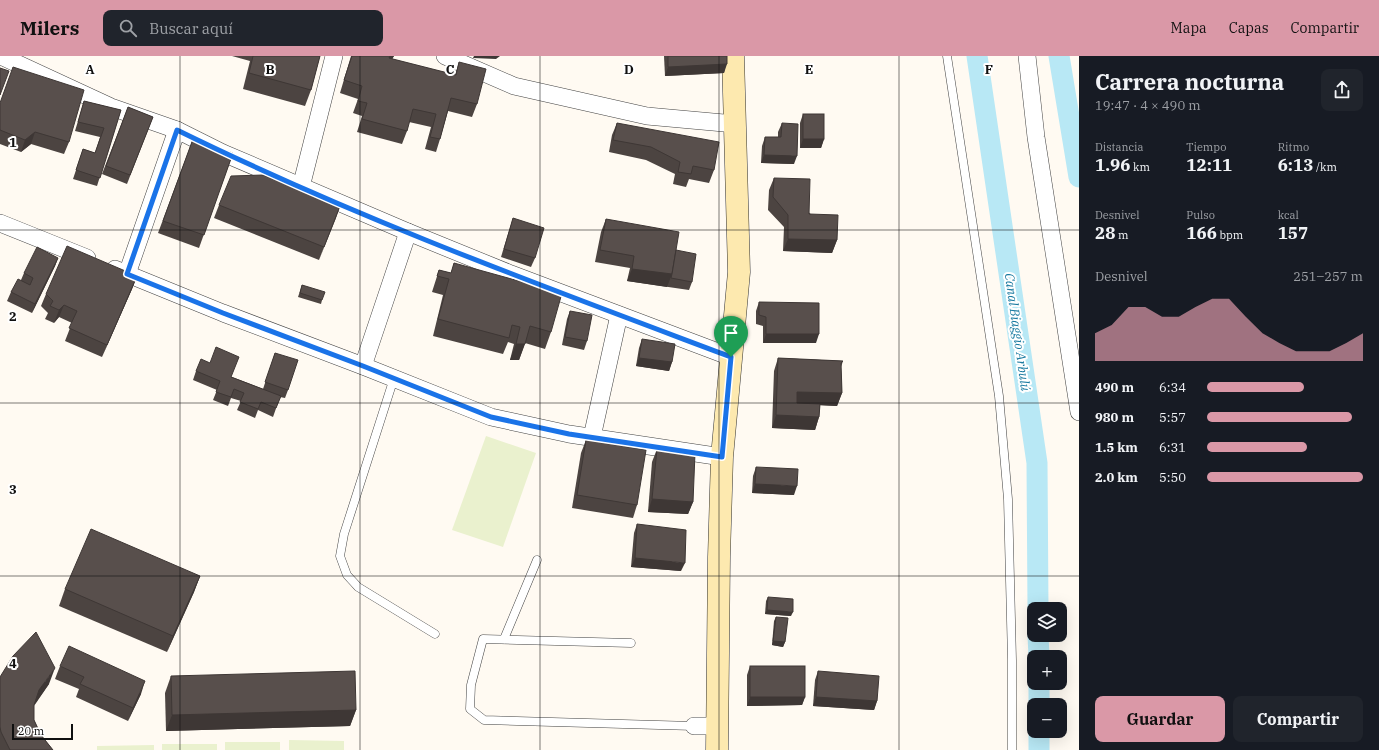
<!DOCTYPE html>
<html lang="es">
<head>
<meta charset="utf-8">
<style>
  :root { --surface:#171b24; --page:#20242c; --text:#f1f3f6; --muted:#9ea1a6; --accent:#da98a7 }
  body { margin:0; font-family:"IBM Plex Serif",serif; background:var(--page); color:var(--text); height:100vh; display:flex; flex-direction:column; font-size:15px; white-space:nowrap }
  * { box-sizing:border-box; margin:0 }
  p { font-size:13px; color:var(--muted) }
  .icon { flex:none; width:22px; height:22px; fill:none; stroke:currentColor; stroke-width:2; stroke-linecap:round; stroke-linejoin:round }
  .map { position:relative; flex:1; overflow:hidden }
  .details { display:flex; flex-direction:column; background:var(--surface); width:300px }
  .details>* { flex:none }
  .buttons { position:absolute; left:1027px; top:546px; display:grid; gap:8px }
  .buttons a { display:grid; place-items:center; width:40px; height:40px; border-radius:8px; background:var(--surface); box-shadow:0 4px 16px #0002; font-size:20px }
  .scale { position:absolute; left:12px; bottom:10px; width:61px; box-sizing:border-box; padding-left:4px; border:2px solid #101010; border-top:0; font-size:11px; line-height:14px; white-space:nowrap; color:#101010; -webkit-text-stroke:3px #fff; paint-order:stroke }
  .pin { position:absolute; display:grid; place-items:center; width:34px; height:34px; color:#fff; margin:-41px -17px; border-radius:50% 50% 50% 0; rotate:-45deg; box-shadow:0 0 4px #0007 }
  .pin .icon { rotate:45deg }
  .round { display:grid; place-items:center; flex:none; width:42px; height:42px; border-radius:8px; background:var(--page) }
  .headline { display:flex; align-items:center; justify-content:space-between; height:68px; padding:0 16px }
  h1 { font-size:22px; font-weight:700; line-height:30px }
  .metrics { display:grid; grid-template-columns:repeat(3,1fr); gap:6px; height:68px; padding:4px 16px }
  .metrics div { display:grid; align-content:center }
  .metrics b { font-size:17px; font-weight:700 }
  .metrics small { font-size:11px; font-weight:400 }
  .metrics p { font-size:11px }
  .chart { height:112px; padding:8px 16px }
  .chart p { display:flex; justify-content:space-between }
  .chart svg { width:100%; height:72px; margin-top:4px; fill:var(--accent); opacity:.7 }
  .button { display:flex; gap:8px; margin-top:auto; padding:8px 16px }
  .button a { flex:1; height:46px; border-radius:8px; background:var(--accent); color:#111; font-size:16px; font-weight:700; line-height:46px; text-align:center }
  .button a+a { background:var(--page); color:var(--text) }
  ul { padding:0 16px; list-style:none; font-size:13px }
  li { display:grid; grid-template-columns:64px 48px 1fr; align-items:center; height:30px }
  li i { height:10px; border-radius:5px; background:var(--accent) }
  header { display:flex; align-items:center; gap:24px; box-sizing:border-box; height:56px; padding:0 20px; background:var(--accent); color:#111 }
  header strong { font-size:19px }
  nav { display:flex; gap:22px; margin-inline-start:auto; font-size:14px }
  .search { width:280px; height:36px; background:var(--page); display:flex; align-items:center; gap:10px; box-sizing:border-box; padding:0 14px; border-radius:8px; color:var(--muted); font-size:15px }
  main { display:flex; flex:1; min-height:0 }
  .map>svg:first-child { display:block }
  .pitch { fill:#eaf1ce }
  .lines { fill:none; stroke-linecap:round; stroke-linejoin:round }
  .canal { stroke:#b8e8f5; stroke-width:21 }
  .lane-casing { stroke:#434343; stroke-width:9 }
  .street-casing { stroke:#434343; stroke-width:18 }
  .secondary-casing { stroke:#323232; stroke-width:23 }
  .lane { stroke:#fff; stroke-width:8 }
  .street { stroke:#fff; stroke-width:17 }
  .secondary { stroke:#fde9af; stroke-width:22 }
  .wall { fill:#4c4441 }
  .shaded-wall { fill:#3e3735 }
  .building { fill:#584f4c; stroke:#3e3735 }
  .route-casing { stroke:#fff; stroke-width:8 }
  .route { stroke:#1a73e8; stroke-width:5 }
  .grid { fill:none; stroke:#101010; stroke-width:1; stroke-opacity:0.55 }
  .labels { text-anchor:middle; stroke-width:4; stroke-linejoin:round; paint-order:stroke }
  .water-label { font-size:13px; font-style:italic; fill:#1a7aa0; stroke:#fff }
  .grid-label { font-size:13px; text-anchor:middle; font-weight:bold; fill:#101010; stroke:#fff; stroke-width:4; stroke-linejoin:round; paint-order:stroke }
</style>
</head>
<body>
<header>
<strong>Milers</strong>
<div class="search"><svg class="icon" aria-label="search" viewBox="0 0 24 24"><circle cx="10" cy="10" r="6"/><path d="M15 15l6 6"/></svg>Buscar aquí</div>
<nav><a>Mapa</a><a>Capas</a><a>Compartir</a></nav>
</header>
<main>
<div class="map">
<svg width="1079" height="694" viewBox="0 0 1079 694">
  <rect width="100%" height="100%" fill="#fffaf2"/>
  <!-- pitch -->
  <g class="pitch">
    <path d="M486 380 536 397 503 491 452 474Z"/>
    <path d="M289 684 344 685V694H289Z"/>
    <rect x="225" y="686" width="55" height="8"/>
    <rect x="162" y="688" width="55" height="6"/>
    <path d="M154 689V694H97V690Z"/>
  </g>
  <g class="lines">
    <!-- canal -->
    <g class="canal">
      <path d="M977 0 1037 407 1038 553"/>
      <path d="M1059 0 1079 121"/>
      <path d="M1038 579 1039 601"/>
      <path d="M1039 627V649"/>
      <path d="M1039 675V694"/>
    </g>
    <!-- lane casing -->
    <g class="lane-casing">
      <g id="lane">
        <path d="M947 0 999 340 1008 443 1012 604V694"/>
        <path d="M394 322 344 478 340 500 347 519 358 531 435 578"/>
        <path d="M504 583 537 504"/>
        <path d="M631 587 483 583 471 629 470 653 484 664 694 670"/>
      </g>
    </g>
    <!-- street casing -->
    <g class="street-casing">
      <g id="street">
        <path d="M1 0 111 51 177 74 223 97 408 176 511 218 731 301"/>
        <path d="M445 0 514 30 647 60 735 68"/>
        <path d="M1027 0 1036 81 1079 356"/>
        <path d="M301 131 334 0"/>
        <path d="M0 167 87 202"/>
        <path d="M115 213 223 257 363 310 491 361 569 378 722 401"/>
        <path d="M127 218 177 74"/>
        <path d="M363 310 408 176"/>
        <path d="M592 381 619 259"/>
        <path d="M694 670H716"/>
      </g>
    </g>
    <!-- secondary casing -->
    <g class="secondary-casing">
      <path id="secondary" d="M717 694 719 501 722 401 739 216 733 0"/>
    </g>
    <!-- lane -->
    <use href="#lane" class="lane"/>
    <!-- street -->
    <use href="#street" class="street"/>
    <!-- secondary -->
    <use href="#secondary" class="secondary"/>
  </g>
  <!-- wall -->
  <g class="wall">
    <path d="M232 0H320L311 34 305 50 243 33 250 5Z"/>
    <path d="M351 0H394L392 3 455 19 459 6 477 48 472 61 448 55 440 83 436 96 425 93 431 71 409 66 407 75 402 88 357 76 362 60 353 57 358 43 340 37Z"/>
    <path d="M664 0H727L724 17 665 20Z"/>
    <path d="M84 45 121 54 97 130 73 123 83 93 95 97 100 81 75 75Z"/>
    <path d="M0 47 69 86 64 98 31 88 21 96 0 88Z"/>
    <path d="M128 51 153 61 127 128 102 118Z"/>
    <path d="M803 58 824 83 821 92H800V67Z"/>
    <path d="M617 67 714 114 709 127 689 123 686 131 673 128 675 118 646 104 609 96 612 79Z"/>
    <path d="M782 67 794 108 761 107 762 90 765 81H778V76Z"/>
    <path d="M193 83 233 97 199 192 158 177Z"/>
    <path d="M774 122 837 184 832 197 783 195 784 171 768 154 769 134Z"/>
    <path d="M219 149 340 150 319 204 214 162Z"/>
    <path d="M513 162 535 202 531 211 501 201Z"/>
    <path d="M606 163 676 194 692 226 689 234 627 225 630 212 595 206 601 176Z"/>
    <path d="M58 202 55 210 32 257 7 245 11 236 21 224 24 217Z"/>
    <path d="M454 207 551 276 545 293 525 287 519 304H510L514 288 508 286 503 298 433 280 443 239 432 236 439 214 451 217Z"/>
    <path d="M137 220 132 233 102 301 65 285 72 267 59 261 54 267 45 263 48 257 41 250 46 238Z"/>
    <path d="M302 229 322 244 321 248 298 241Z"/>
    <path d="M759 246 816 287H763V270L756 268V255Z"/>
    <path d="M570 255 587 285 584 294 562 289 567 263Z"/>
    <path d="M642 283 672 306 669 315 636 310 639 292Z"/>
    <path d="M275 297 288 334 285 342 280 341 273 361 258 354 255 362 237 354 241 345 231 342 228 350 213 344 217 334 193 324 196 315 232 321 263 333Z"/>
    <path d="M778 302 843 305 841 311 842 337 837 350 820 349 819 361 815 374 772 372 774 315Z"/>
    <path d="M586 384 637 449 633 462 572 452 581 397Z"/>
    <path d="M657 393 693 446 688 458 648 456 652 406Z"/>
    <path d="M756 411 794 439 752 437 753 420Z"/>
    <path d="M637 468 681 515 631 511 634 477Z"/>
    <path d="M200 520 194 536 167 596 59 550 65 533Z"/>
    <path d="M768 541 791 560 765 558 766 545Z"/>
    <path d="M776 561 785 586 783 591 772 589 774 565Z"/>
    <path d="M60 610 141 638 128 665 76 641 79 633 55 623Z"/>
    <path d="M750 610 805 641 802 649 747 650V619Z"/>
    <path d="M818 615 877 645 874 654 813 650 815 624Z"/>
    <path d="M171 620 356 654 350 670 166 675 165 637Z"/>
    <path d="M0 621 49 628 34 649V664L41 679 53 694H0Z"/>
  </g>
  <!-- shaded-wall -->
  <g class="shaded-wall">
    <path d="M390 0H394L385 15 389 2Z"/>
    <path d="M474 0H500L496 3 473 2Z"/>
    <path d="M727 8 724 17 665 20 668 11Z"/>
    <path d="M35 76 31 88 21 96 25 84Z"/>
    <path d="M803 83H824L821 92H800Z"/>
    <path d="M764 99 797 100 794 108 761 107Z"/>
    <path d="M340 150 336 162 319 204 324 191Z"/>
    <path d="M788 183 837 184 832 197 783 195Z"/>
    <path d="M58 202 55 210 32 257 35 248Z"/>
    <path d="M632 213 672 218 667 231 627 225Z"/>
    <path d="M137 220 132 233 102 301 107 289Z"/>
    <path d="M64 249 59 261 54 267 59 254Z"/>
    <path d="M766 278H819L816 287H763Z"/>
    <path d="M516 288H525L519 304H510Z"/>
    <path d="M639 302 672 306 669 315 636 310Z"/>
    <path d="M797 336 842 337 837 350 792 348Z"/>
    <path d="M776 359 819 361 815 374 772 372Z"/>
    <path d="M755 428 797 430 794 439 752 437Z"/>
    <path d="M652 443 693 446 688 458 648 456Z"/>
    <path d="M635 502 685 507 681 515 631 511Z"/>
    <path d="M200 520 194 536 167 596 173 580Z"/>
    <path d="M767 554 793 556 791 560 765 558Z"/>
    <path d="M773 585 785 586 783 591 772 589Z"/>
    <path d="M55 612 49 628 34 650 39 634Z"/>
    <path d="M145 625 141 638 128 665 133 652Z"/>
    <path d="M750 641H805L802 649 747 650Z"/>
    <path d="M816 641 877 645 874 654 813 650Z"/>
    <path d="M356 654 350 670 166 675 172 659Z"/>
  </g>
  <!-- building -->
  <g class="building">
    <path d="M253 0H320L311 34 249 17Z"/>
    <path d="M352 0H390L389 2 456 19 459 6 486 13 477 48 451 42 440 83 430 81 436 58 413 53 407 75 362 63 367 47 358 45 362 30 344 24Z"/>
    <path d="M668 0H727V8L668 11Z"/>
    <path d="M13 11 84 34 69 86 35 76 25 84 0 74V47Z"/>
    <path d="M0 12 9 15 0 39Z"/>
    <path d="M84 45 121 54 100 122 76 114 83 93 95 97 104 72 78 66Z"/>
    <path d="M128 51 153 61 130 119 106 110Z"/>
    <rect x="803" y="58" width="21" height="25"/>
    <path d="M617 67 719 86 714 114 693 110 691 118 678 116 680 106 651 91 613 84Z"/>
    <path d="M782 67 798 68 797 100 764 99 765 81H781Z"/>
    <path d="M193 83 233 97 204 179 163 165Z"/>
    <path d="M263 119 340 150 324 191 219 149 231 120Z"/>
    <path d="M774 122 810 123 809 158 838 159 837 184 788 183V159L773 141Z"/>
    <path d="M513 162 544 172 535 202 504 193Z"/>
    <path d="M606 163 679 176 672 218 632 213 634 200 600 194Z"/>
    <path d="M67 190 137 220 107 289 69 272 77 255 64 249 59 254 50 250 53 245 46 238Z"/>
    <path d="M37 191 58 202 35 248 11 236 18 223 30 229 33 222 24 217Z"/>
    <path d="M676 194 696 198 692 226 671 222 672 218Z"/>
    <path d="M454 207 562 237 551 276 530 270 525 288H516L520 271 512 269 509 282 438 263 449 223 437 220 439 214 451 217Z"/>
    <path d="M302 229 325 236 322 244 300 237Z"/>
    <path d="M759 246 819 247V278H766V261L759 259Z"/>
    <path d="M570 255 592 259 587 285 565 281Z"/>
    <path d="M642 283 675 288 672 306 639 302Z"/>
    <path d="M216 291 239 301 231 321 281 340 276 352 261 346 258 353 240 346 244 337 234 333 231 341 216 336 220 325 196 315 201 303 210 307Z"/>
    <path d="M275 297 298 304 288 334 265 326Z"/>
    <path d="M778 302 843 305 841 307 842 337 797 336V347L820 348 819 361 776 359Z"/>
    <path d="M586 384 646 394 637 449 577 439Z"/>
    <path d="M657 393 695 397 693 446 652 443Z"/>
    <path d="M756 411 798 413 797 430 755 428Z"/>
    <path d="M637 468 686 474 685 507 635 502Z"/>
    <path d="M91 473 200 520 173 580 65 533Z"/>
    <path d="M768 541 793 543V556L767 554Z"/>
    <path d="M776 561 788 562 785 586 773 585Z"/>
    <path d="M36 576 55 612 39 634 34 649V664L41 679 53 694H10L1 676 0 671V621L13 600Z"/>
    <path d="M69 590 145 625 133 652 80 628 84 621 60 610Z"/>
    <rect x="750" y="610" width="55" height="31"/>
    <path d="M355 615 356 654 172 659 171 620Z"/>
    <path d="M818 615 879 620 877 645 816 641Z"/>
  </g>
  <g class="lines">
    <!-- route casing -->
    <g class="route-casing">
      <path id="route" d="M177 74C356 162 545 231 731 301L722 401 569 378 491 361 363 310 223 257 127 218Z"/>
    </g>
    <!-- route -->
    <use href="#route" class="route"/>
  </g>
  <!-- grid -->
  <path class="grid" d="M180 0V694M360 0V694M540 0V694M719 0V694M899 0V694M0 174H1079M0 347H1079M0 520H1079"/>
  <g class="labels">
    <!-- water labels -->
    <g class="water-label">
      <text transform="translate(1018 276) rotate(82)" y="5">Canal Biaggio Arbulú</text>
    </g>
  </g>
  <g class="grid-label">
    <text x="90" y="18">A</text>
    <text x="270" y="18">B</text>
    <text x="450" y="18">C</text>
    <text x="629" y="18">D</text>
    <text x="809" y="18">E</text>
    <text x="989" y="18">F</text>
    <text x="13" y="91">1</text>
    <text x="13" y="265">2</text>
    <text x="13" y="438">3</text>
    <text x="13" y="612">4</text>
  </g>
</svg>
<div class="buttons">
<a><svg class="icon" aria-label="layers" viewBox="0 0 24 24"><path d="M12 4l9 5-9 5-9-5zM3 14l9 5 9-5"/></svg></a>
<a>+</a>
<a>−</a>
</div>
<div class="scale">20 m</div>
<div class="pin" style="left:731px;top:301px;background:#1e9e55"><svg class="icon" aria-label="arrive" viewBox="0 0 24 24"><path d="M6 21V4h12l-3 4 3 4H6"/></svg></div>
</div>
<section class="details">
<div class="headline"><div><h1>Carrera nocturna</h1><p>19:47 · 4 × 490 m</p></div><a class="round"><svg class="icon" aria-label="share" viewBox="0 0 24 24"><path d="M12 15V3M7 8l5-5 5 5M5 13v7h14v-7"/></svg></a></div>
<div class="metrics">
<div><p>Distancia</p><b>1.96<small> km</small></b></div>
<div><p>Tiempo</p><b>12:11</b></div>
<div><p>Ritmo</p><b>6:13<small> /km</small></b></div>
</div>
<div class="metrics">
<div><p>Desnivel</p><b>28<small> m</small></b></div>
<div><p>Pulso</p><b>166<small> bpm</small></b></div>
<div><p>kcal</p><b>157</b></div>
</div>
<div class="chart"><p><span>Desnivel</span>251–257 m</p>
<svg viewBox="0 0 160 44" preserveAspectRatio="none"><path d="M0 44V27L10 22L20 11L30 11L40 17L50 17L60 11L70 6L80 6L90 17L100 27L110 33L120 38L130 38L140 38L150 33L160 27V44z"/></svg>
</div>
<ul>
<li><b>490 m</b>6:34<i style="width:62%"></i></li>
<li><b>980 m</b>5:57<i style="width:93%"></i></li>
<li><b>1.5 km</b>6:31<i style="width:64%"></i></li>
<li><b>2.0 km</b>5:50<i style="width:100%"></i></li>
</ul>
<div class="button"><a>Guardar</a><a>Compartir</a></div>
</section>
</main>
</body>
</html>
